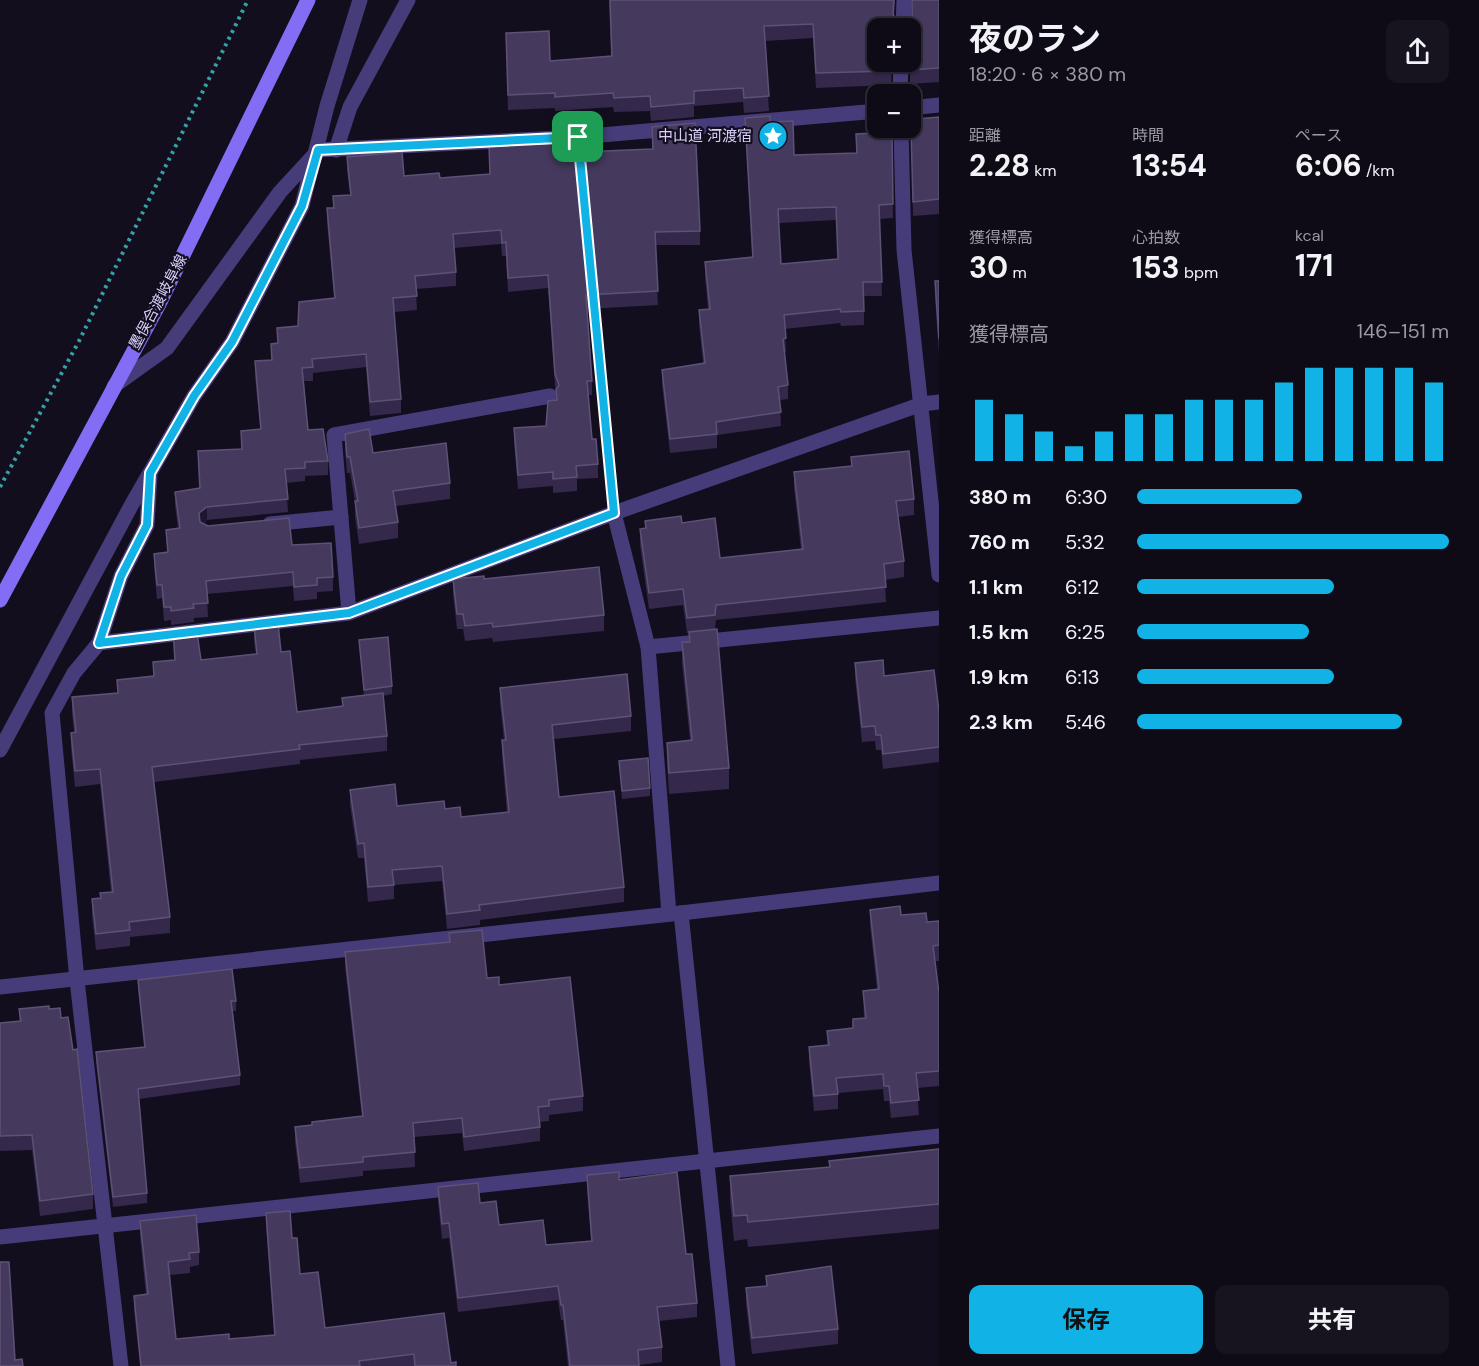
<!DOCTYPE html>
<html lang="ja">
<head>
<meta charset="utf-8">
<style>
  :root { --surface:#0e0a16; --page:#17131f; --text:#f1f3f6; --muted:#9b9aa1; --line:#2e2b35; --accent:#11b3e6 }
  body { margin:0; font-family:"DM Sans","Noto Sans JP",sans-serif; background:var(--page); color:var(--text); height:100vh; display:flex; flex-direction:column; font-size:22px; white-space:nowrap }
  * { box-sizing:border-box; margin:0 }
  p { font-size:20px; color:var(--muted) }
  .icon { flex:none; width:33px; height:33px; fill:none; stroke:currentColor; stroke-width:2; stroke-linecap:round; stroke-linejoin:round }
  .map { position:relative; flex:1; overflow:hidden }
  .side { display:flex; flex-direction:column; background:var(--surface); width:540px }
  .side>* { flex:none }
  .buttons { position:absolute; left:867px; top:18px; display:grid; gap:12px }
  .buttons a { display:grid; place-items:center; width:54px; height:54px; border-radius:12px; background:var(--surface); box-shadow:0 2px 4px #0004,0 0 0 2px var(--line); font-size:30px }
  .pin { position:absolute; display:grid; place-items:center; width:51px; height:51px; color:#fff; margin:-26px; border-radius:12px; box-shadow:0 3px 9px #0006 }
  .round { display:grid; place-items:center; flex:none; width:63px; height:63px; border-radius:12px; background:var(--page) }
  .overview { display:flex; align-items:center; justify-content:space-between; height:102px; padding:0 30px }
  h1 { font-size:33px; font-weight:700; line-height:45px }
  .figures { display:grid; grid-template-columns:repeat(3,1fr); gap:9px; height:102px; padding:6px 30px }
  .figures div { display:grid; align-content:center }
  .figures b { font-size:30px; font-weight:700 }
  .figures small { font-size:16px; font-weight:400 }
  .figures p { font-size:16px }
  .chart { height:168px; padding:12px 30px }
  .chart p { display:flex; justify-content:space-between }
  .chart svg { width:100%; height:108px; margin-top:6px; stroke:var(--accent); stroke-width:6 }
  .action { display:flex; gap:12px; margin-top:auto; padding:12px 30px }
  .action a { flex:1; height:69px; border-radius:12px; background:var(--accent); color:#111; font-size:24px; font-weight:700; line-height:69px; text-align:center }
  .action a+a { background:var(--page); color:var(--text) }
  ul { padding:0 30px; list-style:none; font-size:20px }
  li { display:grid; grid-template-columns:96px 72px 1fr; align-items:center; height:45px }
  li i { height:15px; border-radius:8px; background:var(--accent) }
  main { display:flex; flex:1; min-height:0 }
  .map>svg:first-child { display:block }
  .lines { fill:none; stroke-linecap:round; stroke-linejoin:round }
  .path { stroke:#369fa8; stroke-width:4; stroke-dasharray:3 4.5; stroke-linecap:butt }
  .minor { stroke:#473c7a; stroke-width:15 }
  .tertiary { stroke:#473c7a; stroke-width:15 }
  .secondary { stroke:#836df4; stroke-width:15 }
  .wall { fill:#34284b; fill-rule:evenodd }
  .shaded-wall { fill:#1f1631 }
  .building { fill:#453a5e; stroke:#5d5177; stroke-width:1.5; fill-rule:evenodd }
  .route-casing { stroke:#fff; stroke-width:12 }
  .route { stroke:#11b3e6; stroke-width:8 }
  .labels { text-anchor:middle; stroke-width:4.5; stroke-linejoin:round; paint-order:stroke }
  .poi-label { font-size:15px; fill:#dacffc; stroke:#130e1e; text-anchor:end }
  .street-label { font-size:15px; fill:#dacffc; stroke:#130e1e }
</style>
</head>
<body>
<main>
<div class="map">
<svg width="939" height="1366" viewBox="0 0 939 1366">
  <rect width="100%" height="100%" fill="#130e1e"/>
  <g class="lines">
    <!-- path -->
    <g class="path">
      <path d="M594 305 612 492"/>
      <path d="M0 487 79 341 248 0"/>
    </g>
    <!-- minor -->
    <g class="minor">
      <path d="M903 28 904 0"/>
      <path d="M900 94 901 62"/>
      <path d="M901 128 904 250 939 575"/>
      <path d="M336 150 350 107 408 0"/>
      <path d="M114 386 167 348 280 192 316 153"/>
      <path d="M614 513 648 647 669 914"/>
      <path d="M270 524 341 517"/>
      <path d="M349 613 334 435 550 396"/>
      <path d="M99 643 121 576 147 525 150 476"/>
      <path d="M648 647 939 618"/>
      <path d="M0 750 132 504 194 396 232 342 302 206 327 106 360 0"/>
      <path d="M0 987 681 913"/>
      <path d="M0 1237 939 1136"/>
      <path d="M121 1366 77 980 52 713 74 673 99 643 349 613 614 513 922 404 939 402"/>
      <path d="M728 1366 681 913 939 883"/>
    </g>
    <!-- tertiary -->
    <g class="tertiary">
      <path d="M910 108 939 105"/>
      <path d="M318 150 578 137 878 111"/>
    </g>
    <!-- secondary -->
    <path class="secondary" d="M0 600 159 304 308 0"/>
  </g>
  <!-- wall -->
  <g class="wall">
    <path d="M609 0H895L894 16 897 22 902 23 912 18 939 0V82L910 84V28H878V62H892L891 85 816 88 813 38 765 41 769 111 744 113 743 102 694 106V117L651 121 650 111 614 112 613 107 555 111V108L508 110 506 33 550 61 611 56Z"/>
    <path d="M939 117V214L913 216 911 130H917V119Z"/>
    <path d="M745 118 770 122 794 155 856 153V134L892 132 893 218 879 219 882 296H864V325L841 326 840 323 785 329 786 352H785L788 385V399L780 400 781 426 717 435V448L670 453 662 384V370L703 363 699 324V310L708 309 705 276V262L752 257ZM836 220 838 259 781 264 779 223Z"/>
    <path d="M652 127 700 231V245H655L658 305 587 309 592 381V395H588L592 439 598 464V478L577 479V491L553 493V486L518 489 514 442V428L546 426 556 400 548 288 508 292 506 256H502L501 244 454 248 456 272V286L416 289 417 310 394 312 401 399V413L370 416 366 367 313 373V381H304L308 430 328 461V475L305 476V481L286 483 288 512 207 520 203 524 208 526 292 545 333 577V591L317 592V599L294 601 293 586 207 594 208 617 194 618V622L171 625V620L164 621 162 598 157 599 154 567V554L167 552 166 530 178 529 175 505V492L199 488 198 451 241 449V431L260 429 255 375V361L271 360V344L277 343V328L298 326 334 298 327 222V208H333V196L350 195 347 171V157L404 176 440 178 489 174V145L555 153 652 149Z"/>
    <path d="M935 281H939V354L935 296Z"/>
    <path d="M345 434 373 453 450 483V499L396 506 398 522V538L359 544 355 517V501L350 473H347L345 449Z"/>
    <path d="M851 457 914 499V515L898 517 904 561V577L885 580 886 602 716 620 715 629 729 768V789L669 794 667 763V743L690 740 682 663V642H689V633H687L683 605 649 609 640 545V529H645V521L682 523 720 558 801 549 794 488V472L851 466Z"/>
    <path d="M453 579H484L604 615V631L493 642 492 638 465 641 463 629H457L453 594Z"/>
    <path d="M254 625 281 652 297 712 342 706V698L364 695 359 640 392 686V694L383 696 387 736V751L300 760V764L154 782 170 917V933L130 937V946L96 950 92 915V899L100 898V893L111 892 100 784 75 787 71 748V733L74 732 72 713V697L117 693V680L153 676V662L174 660 173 628 201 660 256 654 254 641Z"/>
    <path d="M855 663 884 676 939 712V762L883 769 881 750H876L875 741 862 742 855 678Z"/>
    <path d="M500 688 631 716V731L554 739 559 797 624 887V902L480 920V925L447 929 442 881 394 885V899L368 902 364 858H358L350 805V790L397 806 445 809 461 817 507 813 502 755V740H504L500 703Z"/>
    <path d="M619 761 650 788V796L622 799Z"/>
    <path d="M870 910 901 915 927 922 939 921V961H935L939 993V1086L917 1088 919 1115 891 1118 889 1101H884L883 1089 838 1093V1109L814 1111 809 1062V1047L827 1045V1031L853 1028V1019L864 1018 863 991 877 989 870 925Z"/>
    <path d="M449 933 487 978 499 985 583 1096V1111L549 1115V1121L540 1122V1141L464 1151 462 1133 414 1137 415 1167 363 1171V1176L300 1183 295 1142V1127L362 1117 345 967V952L449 942Z"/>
    <path d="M138 980 236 1001V1011H233L240 1075V1085L139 1099 147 1193V1203L113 1207 96 1062V1052L144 1047 138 990Z"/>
    <path d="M19 1009H49L61 1018 93 1194V1209L40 1216 32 1150 0 1151V1023L19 1021Z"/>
    <path d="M939 1149V1229L748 1247 747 1239 734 1241 730 1201V1176L829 1167V1161Z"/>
    <path d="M587 1175 619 1180 686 1254 697 1303V1317L659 1321 662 1347V1362L639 1365V1366H568L563 1320H561L558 1300 458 1312 449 1238 442 1239 438 1202V1187L480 1203 499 1225 546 1245 591 1241 587 1189Z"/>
    <path d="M266 1213 292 1238 300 1274 325 1328 451 1363 456 1366H140L134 1310V1296L146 1295 140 1235V1221L199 1252V1265L190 1267V1273L170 1275 176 1339H229L274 1335 266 1226Z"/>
    <path d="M766 1276 838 1329V1344L752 1354 746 1304V1288L766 1286Z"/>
  </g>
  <!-- shaded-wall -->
  <g class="shaded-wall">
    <path d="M891 62H892L891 85Z"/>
    <path d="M207 507V520L199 527V513Z"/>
  </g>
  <!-- building -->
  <g class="building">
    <path d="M610 0H894L893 14 897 22 902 23 912 18V0H939V68L910 70V28H878V62H891V71L816 73 813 24 764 26 769 96 744 98 743 88 694 91V103L651 107 650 96 614 98 613 93 555 97V93L508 95 506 33 549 31 550 61 612 56Z"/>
    <path d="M770 116V122L793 121 794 155 857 153 856 134 892 132 893 204 879 205 882 282H863L864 311 841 312 840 309 784 315 786 338 783 339 788 385 778 387 781 412 716 422 717 434 670 439 662 370 705 363 699 310 710 309 705 262 753 257 745 118ZM836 207 838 259 781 264 778 209Z"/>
    <path d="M939 117V199L913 202 911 130H918L917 119Z"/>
    <path d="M695 123 700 231 655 232 658 291 586 295 592 381H587L592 439H596L598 464 576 466 577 477 553 479V472L518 475 514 428 546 426 548 401 557 400 556 390 559 385 555 374 548 275 508 278 506 242 502 243 501 230 453 234 456 272 415 276 417 296 393 298 401 399 370 402 366 354 312 359 313 367 302 368 308 430 323 429 328 461 305 462V468L285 469 288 499 207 507 199 513 200 522 208 526 289 518 292 545 331 543 333 577 317 578V585L294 587 293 572 206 581 208 603 193 604 194 608 171 611V607H164L162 585H157L154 554 168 552 166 530 180 528 175 492 200 488 198 451 242 449 241 431 261 429 255 361 272 360 271 344 278 343 277 328 298 326 299 302 335 298 327 208H334L333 196 351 195 347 157 402 152 404 176 439 173 440 178 490 174 489 145 555 140V153L653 149 652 127Z"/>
    <path d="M935 281H939V339Z"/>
    <path d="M369 429 373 453 446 443 450 483 393 491 398 522 359 528 355 501H358L350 457H347L345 434Z"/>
    <path d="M909 451 914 499 896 501 904 561 884 564 886 587 716 605 715 615 687 618 683 589 649 593 640 529 646 528 645 521 681 516 682 523 715 518 720 558 803 549 794 472 852 466 851 457Z"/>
    <path d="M599 567 604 615 493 627 492 623 465 626 463 614H457L453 579 484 576V579Z"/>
    <path d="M278 623 281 652 290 651 297 712 343 706 342 698 383 693 387 736 299 745 300 749 152 767 170 917 129 922 130 930 96 934 92 899 101 898 100 893 113 892 100 769 75 771 71 733 76 732 72 697 118 693 117 680 154 676 153 662 175 660 173 628 196 626 201 660 257 654 254 625Z"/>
    <path d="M717 629 729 768 669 773 667 743 692 740 682 642H690L689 632Z"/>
    <path d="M388 637 392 686 364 690 359 640Z"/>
    <path d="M883 660 884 676 934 670 939 712V747L883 754 881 735H876L875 726 862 727 855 663Z"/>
    <path d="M627 674 631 716 552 725 559 797 614 791 624 887 479 905 480 910 447 914 442 866 392 870 394 885 368 887 364 843 358 844 350 790 395 784 397 806 444 801 445 809 460 807 461 817 509 812 502 740H506L500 688Z"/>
    <path d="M648 758 650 788 622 791 619 761Z"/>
    <path d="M900 906 901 915 926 913 927 922 939 921V945L933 946 939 993V1071L916 1073 919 1100 891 1103 889 1086H884L883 1074 836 1078 838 1094 814 1096 809 1047 829 1045 827 1031 853 1028V1019L866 1018 863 991 879 989 870 910Z"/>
    <path d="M482 930 487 978 499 977V985L570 977 583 1096 549 1100V1106L538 1107 540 1127 464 1137 462 1118 413 1123 415 1152 363 1157V1162L300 1168 295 1127 312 1125V1122L363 1116 345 952 450 942 449 933Z"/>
    <path d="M232 969 236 1001H231L240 1075 138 1089 147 1193 113 1197 96 1052 145 1047 138 980Z"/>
    <path d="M49 1006V1009L60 1008 61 1018 68 1017 73 1050 77 1049 93 1194 40 1201 32 1135 0 1136V1023L21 1021 19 1009Z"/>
    <path d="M939 1149V1204L748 1222 747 1215 734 1216 730 1176 830 1167 829 1161Z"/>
    <path d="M619 1172V1180L677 1172 686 1254H692L697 1303 657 1307 662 1347 638 1350 639 1366H570L563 1305H561L558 1286 458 1298 449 1223 442 1224 438 1187 478 1183 480 1203 496 1201 499 1225 543 1220 546 1245 592 1241 587 1175Z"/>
    <path d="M290 1211 292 1238H297L300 1274 318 1272 325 1328 444 1313 451 1363 456 1362V1366H415L414 1354 359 1361 360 1366H141L134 1296 148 1294 140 1221 196 1215 199 1252 189 1253 190 1259 168 1262 176 1339 229 1334V1339L275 1335 266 1213Z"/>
    <path d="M0 1262H9L15 1360 22 1359 23 1366H0Z"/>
    <path d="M831 1266 838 1329 752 1338 746 1288 767 1286 766 1276Z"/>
  </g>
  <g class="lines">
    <!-- route casing -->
    <g class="route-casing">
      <path id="route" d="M578 137 614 513 349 613 99 643 121 576 147 525 150 473 194 396 232 342 302 206 318 150Z"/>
    </g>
    <!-- route -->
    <use href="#route" class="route"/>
  </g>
  <!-- icons -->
  <defs>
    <g id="sight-disc" transform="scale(1.5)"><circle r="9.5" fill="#11b3e6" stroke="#130e1e"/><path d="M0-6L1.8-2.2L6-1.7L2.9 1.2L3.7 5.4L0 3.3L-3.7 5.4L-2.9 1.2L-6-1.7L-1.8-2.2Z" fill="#fff"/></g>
  </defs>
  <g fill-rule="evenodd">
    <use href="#sight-disc" x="773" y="136"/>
  </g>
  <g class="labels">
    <!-- poi labels -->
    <g class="poi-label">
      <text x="752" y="141">中山道 河渡宿</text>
    </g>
    <!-- street labels -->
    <g class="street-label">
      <text transform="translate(158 302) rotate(-62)" y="5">墨俣合渡岐阜線</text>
    </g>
  </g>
</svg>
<div class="buttons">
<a>+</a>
<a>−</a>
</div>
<div class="pin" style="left:578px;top:137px;background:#1e9e55"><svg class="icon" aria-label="arrive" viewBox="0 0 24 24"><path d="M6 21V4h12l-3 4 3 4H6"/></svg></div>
</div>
<section class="side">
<div class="overview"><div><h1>夜のラン</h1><p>18:20 · 6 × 380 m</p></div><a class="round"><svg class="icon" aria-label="share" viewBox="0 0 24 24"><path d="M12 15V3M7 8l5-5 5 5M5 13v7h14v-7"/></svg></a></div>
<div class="figures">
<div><p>距離</p><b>2.28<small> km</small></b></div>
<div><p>時間</p><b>13:54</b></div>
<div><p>ペース</p><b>6:06<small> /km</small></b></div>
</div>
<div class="figures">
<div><p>獲得標高</p><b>30<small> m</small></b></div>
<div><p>心拍数</p><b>153<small> bpm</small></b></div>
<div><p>kcal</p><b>171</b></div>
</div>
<div class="chart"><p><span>獲得標高</span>146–151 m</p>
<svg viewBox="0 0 160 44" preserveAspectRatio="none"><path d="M5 44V19M15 44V25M25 44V32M35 44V38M45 44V32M55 44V25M65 44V25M75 44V19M85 44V19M95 44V19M105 44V12M115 44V6M125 44V6M135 44V6M145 44V6M155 44V12"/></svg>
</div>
<ul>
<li><b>380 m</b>6:30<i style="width:53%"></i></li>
<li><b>760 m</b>5:32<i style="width:100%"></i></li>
<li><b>1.1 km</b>6:12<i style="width:63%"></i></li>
<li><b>1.5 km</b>6:25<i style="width:55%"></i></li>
<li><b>1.9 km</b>6:13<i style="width:63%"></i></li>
<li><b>2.3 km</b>5:46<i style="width:85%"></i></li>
</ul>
<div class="action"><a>保存</a><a>共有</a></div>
</section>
</main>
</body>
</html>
